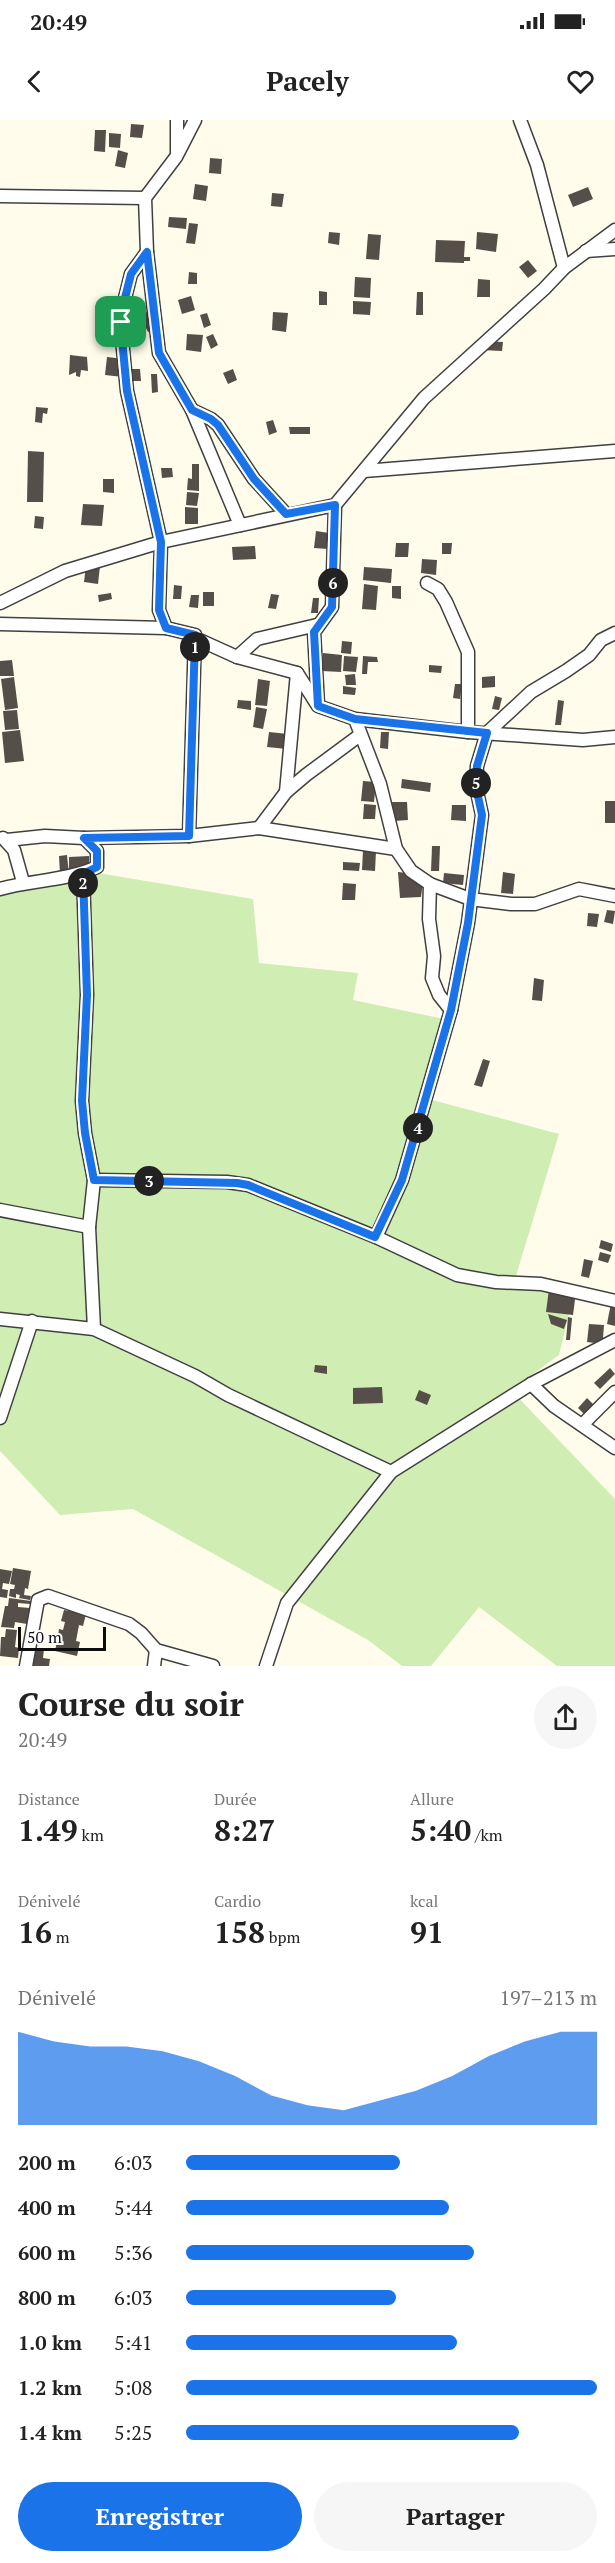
<!DOCTYPE html>
<html lang="fr">
<head>
<meta charset="utf-8">
<style>
  :root { --surface:#fff; --page:#f6f6f6; --text:#222; --muted:#767676; --accent:#1a73e8 }
  body { margin:0; font-family:"PT Serif",serif; background:var(--page); color:var(--text); height:100vh; display:flex; flex-direction:column; font-size:22px; white-space:nowrap }
  * { box-sizing:border-box; margin:0 }
  p { font-size:20px; color:var(--muted) }
  .icon { flex:none; width:33px; height:33px; fill:none; stroke:currentColor; stroke-width:2; stroke-linecap:round; stroke-linejoin:round }
  .map { position:relative; height:1546px; overflow:hidden }
  .side { display:flex; flex-direction:column; background:var(--surface); flex:1 }
  .side>* { flex:none }
  .scale { position:absolute; left:18px; bottom:15px; width:88px; box-sizing:border-box; padding-left:6px; border:3px solid #0d0d0d; border-top:0; font-size:16px; line-height:21px; white-space:nowrap; color:#0d0d0d; -webkit-text-stroke:4px #fff; paint-order:stroke }
  .pin { position:absolute; display:grid; place-items:center; width:51px; height:51px; color:#fff; margin:-26px; border-radius:12px; box-shadow:0 3px 9px #0006 }
  .km { position:absolute; width:30px; height:30px; margin:-15px; border-radius:50%; background:#222; color:#fff; font-size:16px; line-height:30px; text-align:center }
  .round { display:grid; place-items:center; flex:none; width:63px; height:63px; border-radius:32px; background:var(--page) }
  .headline { display:flex; align-items:center; justify-content:space-between; height:102px; padding:0 18px }
  h1 { font-size:33px; font-weight:600; line-height:45px }
  .metrics { display:grid; grid-template-columns:repeat(3,1fr); gap:9px; height:102px; padding:6px 18px }
  .metrics div { display:grid; align-content:center }
  .metrics b { font-size:30px; font-weight:600 }
  .metrics small { font-size:16px; font-weight:400 }
  .metrics p { font-size:16px }
  .chart { height:168px; padding:12px 18px }
  .chart p { display:flex; justify-content:space-between }
  .chart svg { width:100%; height:108px; margin-top:6px; fill:var(--accent); opacity:.7 }
  .cta { display:flex; gap:12px; margin-top:auto; padding:12px 18px }
  .cta a { flex:1; height:69px; border-radius:36px; background:var(--accent); color:#fff; font-size:24px; font-weight:600; line-height:69px; text-align:center }
  .cta a+a { background:var(--page); color:var(--text) }
  ul { padding:0 18px; list-style:none; font-size:20px }
  li { display:grid; grid-template-columns:96px 72px 1fr; align-items:center; height:45px }
  li i { height:15px; border-radius:8px; background:var(--accent) }
  .status { display:flex; justify-content:space-between; align-items:center; height:42px; padding:0 30px; background:var(--surface); direction:ltr }
  .status svg { height:16px; fill:currentColor }
  header { display:flex; justify-content:space-between; align-items:center; height:78px; padding:0 18px; background:var(--surface); font-size:27px; font-weight:600 }
  .map>svg:first-child { display:block }
  .green { fill:#d0edb3 }
  .building { fill:#564e48 }
  .lines { fill:none; stroke-linecap:round; stroke-linejoin:round }
  .minor-casing { stroke:#404040; stroke-width:15 }
  .minor { stroke:#fff; stroke-width:12 }
  .route-casing { stroke:#fff; stroke-width:12 }
  .route { stroke:#1a73e8; stroke-width:8 }
</style>
</head>
<body>
<div class="status"><b>20:49</b><svg viewBox="0 0 49 12"><path d="M0 12V9h3v3zM5 12V6h3v6zM10 12V3h3v9zM15 12V0h3v12zM26 1h20v11H26zM47 4h2v5h-2z"/></svg></div>
<header><svg class="icon" aria-label="back" viewBox="0 0 24 24"><path d="M15 5l-7 7 7 7"/></svg>Pacely<svg class="icon" aria-label="heart" viewBox="0 0 24 24"><path d="M12 20l-8-8c-3-5 5-10 8-4 3-6 11-1 8 4z"/></svg></header>
<div class="map">
<svg width="615" height="1546" viewBox="0 0 615 1546">
  <rect width="100%" height="100%" fill="#fffcec"/>
  <!-- green -->
  <path class="green" d="M92 752 253 779 259 843 358 853 353 880 444 899 421 977 559 1014 515 1159 574 1173 559 1235 511 1270 615 1379V1546H557L479 1487 431 1546H402L368 1520 133 1389 60 1395 0 1331V774Z"/>
  <!-- building -->
  <g class="building">
    <path d="M131 4 144 5 142 18 130 17Z"/>
    <path d="M95 10H106L105 32 94 31Z"/>
    <path d="M109 13 121 14 120 28 109 27Z"/>
    <path d="M118 30 128 33 125 48 115 46Z"/>
    <path d="M210 38 222 39 221 54 209 53Z"/>
    <path d="M195 64 208 66 206 81 193 79Z"/>
    <path d="M588 67 593 79 573 87 568 75Z"/>
    <path d="M272 73 284 74 282 87 271 86Z"/>
    <path d="M169 97 187 98 186 109 168 107Z"/>
    <path d="M189 103 198 104 195 124 186 123Z"/>
    <path d="M329 112 340 113 339 125 328 123Z"/>
    <path d="M477 112 498 114 496 132 476 129Z"/>
    <path d="M368 114 381 115 379 140 366 139Z"/>
    <path d="M436 120 465 121 464 137H470V141H464V143L435 142Z"/>
    <path d="M528 140 537 151 528 158 519 147Z"/>
    <path d="M189 152 197 153V164H188Z"/>
    <path d="M355 157 371 158 370 178 354 177Z"/>
    <path d="M478 159 490 160V177H477Z"/>
    <path d="M319 171 327 172V185H319Z"/>
    <path d="M417 172H423V195H416Z"/>
    <path d="M191 176 195 190 182 194 178 180Z"/>
    <path d="M353 181 371 182 370 195 353 194Z"/>
    <path d="M147 192 155 209 148 212 140 196Z"/>
    <path d="M273 192 288 193 286 212 272 210Z"/>
    <path d="M207 193 211 205 204 208 200 195Z"/>
    <path d="M187 214 203 215 201 232 186 230Z"/>
    <path d="M213 214 218 225 211 229 206 217Z"/>
    <path d="M481 221 503 222 502 231 480 230Z"/>
    <path d="M70 235 87 237 88 251 81 250 80 257 76 256V252L69 255Z"/>
    <path d="M107 237 125 239 123 257 105 255Z"/>
    <path d="M126 249H140L141 261H127Z"/>
    <path d="M233 249 237 260 228 264 223 253Z"/>
    <path d="M151 254H157L158 272 152 273Z"/>
    <path d="M36 287 48 288 47 294 43 293 42 303 35 302Z"/>
    <path d="M273 300 277 312 269 315 266 302Z"/>
    <path d="M289 307H310V314H290Z"/>
    <path d="M28 331 44 332 43 382H27Z"/>
    <path d="M192 344H199V371L187 370 188 358 192 359Z"/>
    <path d="M161 348H172L173 357 162 358Z"/>
    <path d="M103 359H114V373L103 372Z"/>
    <path d="M187 372 199 373 197 386 186 385Z"/>
    <path d="M83 384 104 385 102 406 81 405Z"/>
    <path d="M185 387 198 388V404H185Z"/>
    <path d="M35 396 44 397 43 409 34 408Z"/>
    <path d="M316 411 329 413 328 429 314 428Z"/>
    <path d="M396 423H409L408 437H395Z"/>
    <path d="M442 423H452L451 434H442Z"/>
    <path d="M255 426 256 439 233 440 232 427Z"/>
    <path d="M422 439 437 440 436 455 421 453Z"/>
    <path d="M86 445 100 446 98 464 84 462Z"/>
    <path d="M364 447 392 449 391 463 363 460Z"/>
    <path d="M364 464 378 466 376 490 362 489Z"/>
    <path d="M174 465 182 466 181 479H173Z"/>
    <path d="M392 466H401V479L392 478Z"/>
    <rect x="203" y="472" width="11" height="14"/>
    <path d="M111 473 112 479 99 482 98 475Z"/>
    <path d="M271 474 279 475 276 489 268 488Z"/>
    <path d="M191 475H199L198 488 189 487Z"/>
    <path d="M313 478H319L318 493H311Z"/>
    <path d="M342 521 352 522 351 534 341 533Z"/>
    <path d="M323 533 342 535 341 552 322 551Z"/>
    <path d="M344 536 358 537 356 552 343 551Z"/>
    <path d="M363 536 377 537 378 542H368L367 554H362Z"/>
    <path d="M12 540 14 556H0V541Z"/>
    <path d="M429 545 442 546 441 553 429 552Z"/>
    <path d="M355 554 356 565H346L345 555Z"/>
    <path d="M495 556V567L482 568V557Z"/>
    <path d="M14 557 18 588 5 590 1 559Z"/>
    <path d="M258 559 270 561 267 586 255 585Z"/>
    <path d="M455 564H462L460 579 453 578Z"/>
    <path d="M343 566 356 568 355 575 343 574Z"/>
    <path d="M495 576 502 578 499 590 492 589Z"/>
    <path d="M238 580 251 581V590L237 588Z"/>
    <path d="M558 580 564 581 561 605H555Z"/>
    <path d="M256 587 267 589 263 609 253 607Z"/>
    <path d="M17 590 19 609 5 610 3 591Z"/>
    <path d="M20 610 24 641 5 643 2 612Z"/>
    <path d="M269 612 288 614 287 629 267 627Z"/>
    <path d="M381 612H389L388 629 380 628Z"/>
    <path d="M402 659 431 663 430 672 401 668Z"/>
    <path d="M363 661 376 662 374 682 361 681Z"/>
    <rect x="605" y="681" width="10" height="22"/>
    <path d="M392 682H407L408 700 394 701Z"/>
    <path d="M364 684 376 685 375 699H363Z"/>
    <path d="M452 685H466V701L451 700Z"/>
    <path d="M432 726H440L439 751H431Z"/>
    <path d="M363 730 376 731 375 751 362 750Z"/>
    <path d="M67 735 69 754H60L59 736Z"/>
    <path d="M89 736V749L69 750V737Z"/>
    <path d="M343 742 360 743 359 751 343 750Z"/>
    <path d="M398 752 424 755 421 777 400 778Z"/>
    <path d="M503 752 515 754 513 774 501 773Z"/>
    <path d="M444 753 464 755 463 765 443 763Z"/>
    <path d="M343 763 356 764 355 780H342Z"/>
    <path d="M607 790 615 791 613 804 604 802Z"/>
    <path d="M588 793 599 794 597 807 587 806Z"/>
    <path d="M534 858 544 860 542 881 532 880Z"/>
    <path d="M483 939 490 941 482 967 474 965Z"/>
    <path d="M601 1120 613 1124 611 1132 599 1128Z"/>
    <path d="M600 1132 611 1135 608 1143 598 1140Z"/>
    <path d="M584 1139 593 1141 589 1158 581 1156Z"/>
    <path d="M549 1169 576 1172 573 1195 546 1192Z"/>
    <path d="M611 1183 615 1184V1206L607 1204Z"/>
    <path d="M548 1194 567 1200 564 1209 551 1204Z"/>
    <path d="M568 1197 572 1198 570 1220H566Z"/>
    <path d="M589 1204 604 1205 603 1218 595 1223 587 1222Z"/>
    <path d="M315 1245 327 1246V1254L314 1252Z"/>
    <path d="M610 1248 615 1254 600 1269 594 1263Z"/>
    <path d="M382 1267 383 1283 353 1284V1268Z"/>
    <path d="M419 1270 431 1275 427 1285 415 1280Z"/>
    <path d="M587 1278 594 1285 585 1295 578 1288Z"/>
    <path d="M13 1448 31 1451 28 1469 25 1468 24 1475 31 1476 30 1480 19 1478 20 1475 16 1474V1478L9 1476 10 1469H14L15 1465 10 1464Z"/>
    <path d="M0 1449 12 1451 9 1464 3 1463 2 1469 8 1470 7 1478 0 1477Z"/>
    <path d="M9 1478 31 1481 30 1484 18 1483V1487L30 1488 27 1504 15 1502 14 1508 1 1507 5 1486H8Z"/>
    <path d="M64 1490 86 1494 83 1506 79 1505 76 1521 80 1522 77 1536 55 1531 57 1521 60 1522 61 1517 58 1516 59 1509 63 1510 65 1502 61 1501Z"/>
    <path d="M6 1509 17 1510 15 1527 19 1528 18 1538 0 1536 1 1517H5Z"/>
    <path d="M34 1528 44 1529 43 1538 50 1539 49 1546H31Z"/>
  </g>
  <g class="lines">
    <!-- minor casing -->
    <g class="minor-casing">
      <g id="minor">
        <path d="M195 0 176 37 145 78 147 132 159 233 192 290 240 405"/>
        <path d="M520 0 537 45 564 148"/>
        <path d="M177 32V0"/>
        <path d="M0 76 145 78"/>
        <path d="M586 131 615 129"/>
        <path d="M147 132 131 154 124 182 122 219 127 271 161 422 159 490 166 508"/>
        <path d="M192 290 211 299 218 305 254 359 286 394"/>
        <path d="M364 351 615 331"/>
        <path d="M427 463 438 469 446 482 468 532V612"/>
        <path d="M0 483 65 451 161 422 335 385 424 278 544 169 564 148 615 110"/>
        <path d="M0 504 166 508 195 515 189 716"/>
        <path d="M195 518 237 537 297 553 318 586 355 599 468 612 583 620 615 617"/>
        <path d="M237 537 257 519 317 505"/>
        <path d="M318 585 314 512 332 487 335 385"/>
        <path d="M355 599 380 664 396 729 411 751 430 764 429 799 434 836 432 858 439 875 451 890"/>
        <path d="M286 672 297 553"/>
        <path d="M259 708 286 672 306 655 360 615"/>
        <path d="M3 718 14 730 23 762"/>
        <path d="M7 720 45 716 84 718"/>
        <path d="M83 754 87 875 82 981 85 1013 94 1060 89 1107 94 1209"/>
        <path d="M430 764 470 779 511 784H535L579 769 615 776"/>
        <path d="M0 769C31 760 67 761 97 747V731L84 718 189 716 259 708 396 729"/>
        <path d="M94 1060 227 1062 248 1065 376 1117 457 1155 496 1162 541 1164 615 1181"/>
        <path d="M0 1090 89 1107"/>
        <path d="M376 1117 402 1060 451 890 468 803 482 695 476 667 477 646 487 613 531 572 566 551 589 535 601 520 615 513"/>
        <path d="M0 1199 94 1209 195 1256 228 1275 391 1352"/>
        <path d="M531 1264 554 1286 615 1328"/>
        <path d="M0 1298 32 1201"/>
        <path d="M582 1305 615 1272"/>
        <path d="M26 1546 38 1480 48 1476 129 1504 141 1513 156 1530 213 1546"/>
        <path d="M154 1546 156 1530"/>
        <path d="M266 1546 287 1483 391 1352 531 1264 615 1220"/>
      </g>
    </g>
    <!-- minor -->
    <use href="#minor" class="minor"/>
  </g>
  <g class="lines">
    <!-- route casing -->
    <g class="route-casing">
      <path id="route" d="M147 132 159 233 192 290 211 299 218 305 254 359 286 394 335 385 332 487 314 512 318 586 355 599 487 613 477 646 476 667 482 695 468 803 451 890 402 1060 375 1117 248 1065 237 1063 94 1060 85 1013 82 981 87 875 83 754 97 747V731L84 718 189 716 195 518V515L166 508 159 490 161 422 127 271 122 219 124 182 131 154Z"/>
    </g>
    <!-- route -->
    <use href="#route" class="route"/>
  </g>
</svg>
<div class="scale">50 m</div>
<div class="pin" style="left:121px;top:202px;background:#1e9e55"><svg class="icon" aria-label="arrive" viewBox="0 0 24 24"><path d="M6 21V4h12l-3 4 3 4H6"/></svg></div>
<b class="km" style="left:195px;top:527px">1</b>
<b class="km" style="left:83px;top:763px">2</b>
<b class="km" style="left:149px;top:1061px">3</b>
<b class="km" style="left:418px;top:1008px">4</b>
<b class="km" style="left:476px;top:663px">5</b>
<b class="km" style="left:333px;top:463px">6</b>
</div>
<section class="side">
<div class="headline"><div><h1>Course du soir</h1><p>20:49</p></div><a class="round"><svg class="icon" aria-label="share" viewBox="0 0 24 24"><path d="M12 15V3M7 8l5-5 5 5M5 13v7h14v-7"/></svg></a></div>
<div class="metrics">
<div><p>Distance</p><b>1.49<small> km</small></b></div>
<div><p>Durée</p><b>8:27</b></div>
<div><p>Allure</p><b>5:40<small> /km</small></b></div>
</div>
<div class="metrics">
<div><p>Dénivelé</p><b>16<small> m</small></b></div>
<div><p>Cardio</p><b>158<small> bpm</small></b></div>
<div><p>kcal</p><b>91</b></div>
</div>
<div class="chart"><p><span>Dénivelé</span>197–213 m</p>
<svg viewBox="0 0 160 44" preserveAspectRatio="none"><path d="M0 44V6L10 10L20 12L30 12L40 14L50 18L60 24L70 32L80 36L90 38L100 34L110 30L120 24L130 16L140 10L150 6L160 6V44z"/></svg>
</div>
<ul>
<li><b>200 m</b>6:03<i style="width:52%"></i></li>
<li><b>400 m</b>5:44<i style="width:64%"></i></li>
<li><b>600 m</b>5:36<i style="width:70%"></i></li>
<li><b>800 m</b>6:03<i style="width:51%"></i></li>
<li><b>1.0 km</b>5:41<i style="width:66%"></i></li>
<li><b>1.2 km</b>5:08<i style="width:100%"></i></li>
<li><b>1.4 km</b>5:25<i style="width:81%"></i></li>
</ul>
<div class="cta"><a>Enregistrer</a><a>Partager</a></div>
</section>
</body>
</html>
